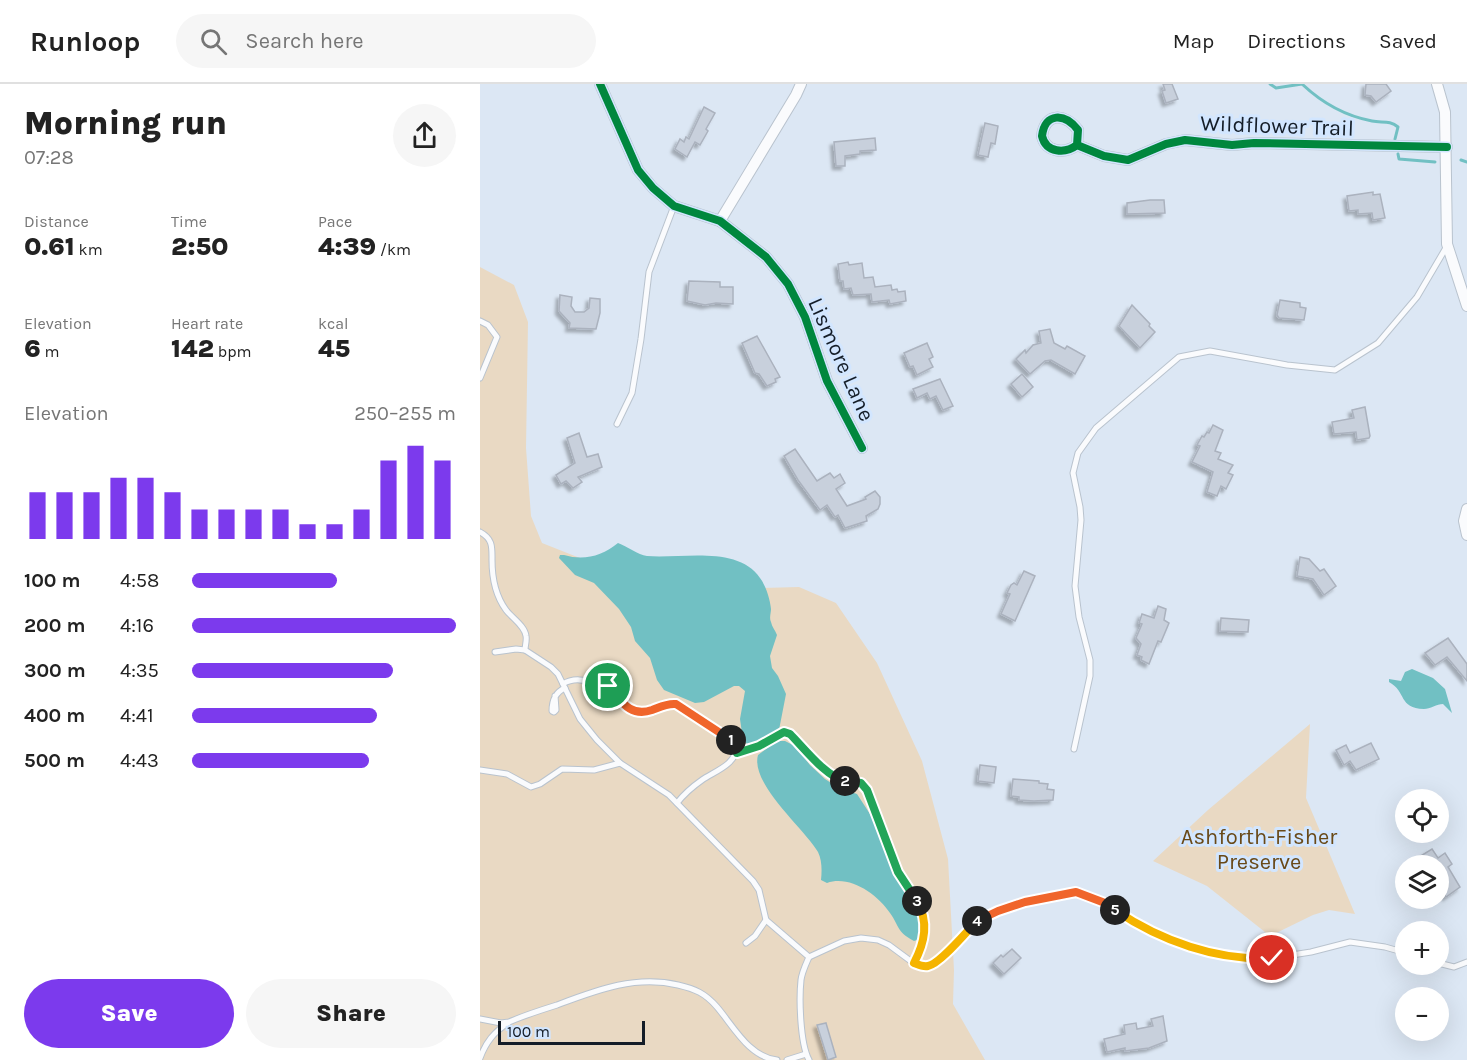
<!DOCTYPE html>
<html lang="en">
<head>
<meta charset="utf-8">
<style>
  :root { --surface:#fff; --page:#f6f6f6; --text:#222; --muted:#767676; --line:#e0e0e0; --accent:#7c3aed }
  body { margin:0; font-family:Karla,sans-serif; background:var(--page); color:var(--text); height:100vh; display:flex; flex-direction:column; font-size:22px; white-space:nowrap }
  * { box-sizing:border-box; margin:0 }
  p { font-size:20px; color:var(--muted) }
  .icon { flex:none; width:33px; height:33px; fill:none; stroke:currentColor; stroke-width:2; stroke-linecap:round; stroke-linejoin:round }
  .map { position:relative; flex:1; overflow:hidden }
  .drawer { display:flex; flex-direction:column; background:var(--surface); width:480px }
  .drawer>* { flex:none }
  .tools { position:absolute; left:915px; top:705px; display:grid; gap:12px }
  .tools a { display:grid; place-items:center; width:54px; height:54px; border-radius:50%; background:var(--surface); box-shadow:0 6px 24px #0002; font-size:30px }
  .scale { position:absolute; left:18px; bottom:15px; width:147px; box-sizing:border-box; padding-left:6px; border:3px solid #141d28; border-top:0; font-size:16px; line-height:21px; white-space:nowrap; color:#141d28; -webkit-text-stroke:4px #d2e6ff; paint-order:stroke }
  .pin { position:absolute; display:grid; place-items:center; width:51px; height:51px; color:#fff; margin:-26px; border:3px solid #fff; border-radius:50%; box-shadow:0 2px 6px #0007 }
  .km { position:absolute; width:30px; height:30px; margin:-15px; border-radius:50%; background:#222; color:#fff; font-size:16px; line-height:30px; text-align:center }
  .round { display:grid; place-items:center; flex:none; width:63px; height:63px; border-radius:32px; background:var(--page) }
  .headline { display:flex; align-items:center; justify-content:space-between; height:102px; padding:0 24px }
  h1 { font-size:33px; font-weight:800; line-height:45px }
  .stats { display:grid; grid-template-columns:repeat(3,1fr); gap:9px; height:102px; padding:6px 24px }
  .stats div { display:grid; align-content:center }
  .stats b { font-size:26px; font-weight:800 }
  .stats small { font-size:16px; font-weight:400 }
  .stats p { font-size:16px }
  .chart { height:168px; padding:12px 24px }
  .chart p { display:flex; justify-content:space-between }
  .chart svg { width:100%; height:108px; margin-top:6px; stroke:var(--accent); stroke-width:6 }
  .primary-button { display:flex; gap:12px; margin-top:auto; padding:12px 24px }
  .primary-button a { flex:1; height:69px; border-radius:36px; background:var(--accent); color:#fff; font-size:24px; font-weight:800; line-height:69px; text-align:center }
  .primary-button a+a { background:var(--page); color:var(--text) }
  ul { padding:0 24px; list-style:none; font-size:20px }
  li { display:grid; grid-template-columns:96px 72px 1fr; align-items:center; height:45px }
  li i { height:15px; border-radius:8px; background:var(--accent) }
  header { display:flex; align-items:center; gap:36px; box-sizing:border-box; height:84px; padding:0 30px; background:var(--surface); border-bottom:2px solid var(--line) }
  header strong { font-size:28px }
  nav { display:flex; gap:33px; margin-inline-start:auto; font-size:21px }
  .search { width:420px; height:54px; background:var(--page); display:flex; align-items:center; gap:15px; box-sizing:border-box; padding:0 21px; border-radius:33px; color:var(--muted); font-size:22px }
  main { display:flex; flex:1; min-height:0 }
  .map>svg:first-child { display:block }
  .green { fill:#e9d9c3 }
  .water { fill:#71c0c3 }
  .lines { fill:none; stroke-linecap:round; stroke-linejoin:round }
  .stream { stroke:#71c0c3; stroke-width:3 }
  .building { fill:#c8d0dc; stroke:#abb2be; stroke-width:1.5; filter:url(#shadow) }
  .lane-casing { stroke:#b9c3ce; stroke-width:7 }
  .street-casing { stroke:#b9c3ce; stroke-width:12 }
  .lane { stroke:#fafbfd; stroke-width:5 }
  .street { stroke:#fafbfd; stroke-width:10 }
  .cycleway-casing { stroke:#d2e6ff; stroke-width:11 }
  .cycleway { stroke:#00873e; stroke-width:8 }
  .split-1-casing { stroke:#fff; stroke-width:12 }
  .split-2-casing { stroke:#fff; stroke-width:12 }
  .split-3-casing { stroke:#fff; stroke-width:12 }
  .split-4-casing { stroke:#fff; stroke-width:12 }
  .split-5-casing { stroke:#fff; stroke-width:12 }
  .split-6-casing { stroke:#fff; stroke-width:12 }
  .split-1 { stroke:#f0652b; stroke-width:8 }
  .split-2 { stroke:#22a559; stroke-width:8 }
  .split-3 { stroke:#22a559; stroke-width:8 }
  .split-4 { stroke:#f5b400; stroke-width:8 }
  .split-5 { stroke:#f0652b; stroke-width:8 }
  .split-6 { stroke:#f5b400; stroke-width:8 }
  .labels { text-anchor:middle; stroke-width:6; stroke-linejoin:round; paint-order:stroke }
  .street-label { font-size:22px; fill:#141d28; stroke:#d2e6ff }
  .park-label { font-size:22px; fill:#694918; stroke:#d2e6ff }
</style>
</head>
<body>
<header>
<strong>Runloop</strong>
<div class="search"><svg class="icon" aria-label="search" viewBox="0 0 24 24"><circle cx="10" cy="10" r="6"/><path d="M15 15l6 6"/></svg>Search here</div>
<nav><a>Map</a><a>Directions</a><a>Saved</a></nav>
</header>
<main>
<section class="drawer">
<div class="headline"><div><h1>Morning run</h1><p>07:28</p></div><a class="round"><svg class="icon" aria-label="share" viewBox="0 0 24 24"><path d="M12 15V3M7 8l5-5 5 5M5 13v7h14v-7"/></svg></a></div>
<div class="stats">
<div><p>Distance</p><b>0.61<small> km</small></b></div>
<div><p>Time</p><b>2:50</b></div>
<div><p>Pace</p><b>4:39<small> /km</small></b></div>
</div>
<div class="stats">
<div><p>Elevation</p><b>6<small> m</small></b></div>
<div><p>Heart rate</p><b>142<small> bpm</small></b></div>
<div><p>kcal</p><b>45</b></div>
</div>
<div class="chart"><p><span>Elevation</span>250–255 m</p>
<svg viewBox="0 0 160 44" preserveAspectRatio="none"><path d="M5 44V25M15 44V25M25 44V25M35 44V19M45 44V19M55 44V25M65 44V32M75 44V32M85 44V32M95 44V32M105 44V38M115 44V38M125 44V32M135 44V12M145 44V6M155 44V12"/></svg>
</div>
<ul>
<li><b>100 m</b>4:58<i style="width:55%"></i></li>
<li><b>200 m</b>4:16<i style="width:100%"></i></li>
<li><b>300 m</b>4:35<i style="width:76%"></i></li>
<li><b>400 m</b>4:41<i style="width:70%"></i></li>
<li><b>500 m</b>4:43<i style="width:67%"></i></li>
</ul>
<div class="primary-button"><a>Save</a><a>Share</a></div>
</section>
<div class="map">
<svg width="987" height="976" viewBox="0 0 987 976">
  <defs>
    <filter id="shadow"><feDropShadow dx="-3.5" dy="3.5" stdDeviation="1.5" flood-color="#0004"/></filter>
  </defs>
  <rect width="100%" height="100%" fill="#dce7f4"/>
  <!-- green -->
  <g class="green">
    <path d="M0 183 34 201 48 238 46 364 51 432 62 459 125 484 282 504 319 503 356 519 397 579 442 677 468 775 474 886 473 920 505 976H0Z"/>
    <path d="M830 640 826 714 875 830 849 826 833 831 790 852 727 802 673 777 728 726Z"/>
  </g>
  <!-- water -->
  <g class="water">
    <path d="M138 459C147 462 158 471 167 472 201 475 258 461 280 494 286 502 290 515 291 525 291 529 289 534 291 538 292 543 295 546 297 551L290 572 292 584 298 592 306 610 299 646 279 659 267 660 263 656 260 635 265 607 259 602H254L224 618 215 619 184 606 177 596 170 574 155 557 151 543 139 525 114 499 95 491 79 474 80 471H84C104 477 122 472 138 459Z"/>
    <path d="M932 585 953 594 965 605 972 629 963 620C957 620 950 625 944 625 918 624 927 608 909 598V595L921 597 925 588Z"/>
    <path d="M297 657H305L315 662 330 681 345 695 359 704 377 710 390 730 407 769 409 779 420 800 430 810 438 825 441 848 437 856 434 857C416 847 420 843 410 829 397 810 370 791 347 799L341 796C342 787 342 776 338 768 324 744 270 700 278 671Z"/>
  </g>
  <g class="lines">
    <!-- stream -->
    <g class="stream">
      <path d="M790 0 796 4 822 0C841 18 865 32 892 37 902 39 910 36 918 43L915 55"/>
      <path d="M918 70 919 75 955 78"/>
      <path d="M981 76 987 78"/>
    </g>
  </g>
  <!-- building -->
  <g class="building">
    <path d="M683 0H692L698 15 686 19 682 7 685 6Z"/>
    <path d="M886 0H906L911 7 896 18 891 12 885 11Z"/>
    <path d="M224 23 235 29 226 45 228 47 220 61 215 58 207 73 195 65 200 55 204 58 206 53 209 55Z"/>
    <path d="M505 39 518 42 515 60 511 59 508 73 498 71Z"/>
    <path d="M395 54 396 66 380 67V70L365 72V82H356L354 58Z"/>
    <path d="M893 108V111L900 110 905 134 893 136 892 129 878 130V126L869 127 867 112Z"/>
    <path d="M670 116H684L685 129 647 130V119Z"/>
    <path d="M368 178 369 181 382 179 384 194 393 193 395 203 411 201 412 206 417 205 418 208 425 207 426 217 410 220 409 216 392 218 391 210 373 211 371 204 364 205 363 197H360L358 180Z"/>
    <path d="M209 197 240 198V203H253V220L236 219 225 221 207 217Z"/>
    <path d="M80 211 92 213 91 222 95 228H104L109 224 110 214 120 215V229L116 245 89 244 90 239 79 227Z"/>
    <path d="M800 216 820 219V223L826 224 824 236 799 234 797 231Z"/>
    <path d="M652 221 670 240 669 242 675 248 660 264 639 242Z"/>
    <path d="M570 245 574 259 585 265 587 262 605 272 595 290 571 276 565 277 550 290 536 275 545 266 546 269 553 261 561 259 559 247Z"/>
    <path d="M277 252 300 293 295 295 296 298 287 302 279 290 275 289 262 259Z"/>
    <path d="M447 259 453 273 449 275 453 283 437 291 433 282 430 283 424 269Z"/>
    <path d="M542 290 553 303 542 313 531 300Z"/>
    <path d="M460 295 473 322 463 326 456 312 450 315 447 309 437 314 433 305Z"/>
    <path d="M885 323 890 352 889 354 877 356 876 348 854 350 852 338 874 334 872 326Z"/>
    <path d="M733 341 743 346 735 367 741 369 738 375 753 381 748 389 753 391 746 405 741 402 737 412 727 408 733 388 712 378 720 362 717 361 722 352 724 353 727 348 729 349Z"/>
    <path d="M99 349 107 373 118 370 122 383 98 393 102 398 93 404 86 397 81 400 76 391 95 379 87 354Z"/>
    <path d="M315 365 337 397 350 389 354 394 360 390 365 399 356 405 367 422 386 415 385 413 395 407 400 413V420L398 425 386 432 387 437 365 444 358 431 355 433 347 421 340 426 318 396 304 372Z"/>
    <path d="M820 473 829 475 840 487 844 485 856 502 844 511 833 495 817 492Z"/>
    <path d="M544 487 555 492 535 537 521 530 530 510 527 509 531 501 534 499 537 501Z"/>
    <path d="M678 522 686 525 684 536 689 539 681 558 678 557 669 580 661 576 662 573 657 571 661 560 656 554 662 540 659 539 662 530 674 534Z"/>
    <path d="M741 534 769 536 768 548 740 547Z"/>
    <path d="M968 554 987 580V597L967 573 955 581 945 569Z"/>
    <path d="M891 659 899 675 876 686 870 677 864 681 856 666 866 661 870 669Z"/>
    <path d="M500 681 516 683 514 699 498 697Z"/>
    <path d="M533 695 559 697V699L568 700 567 705 574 706 573 716 554 717 539 716V713L531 712Z"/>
    <path d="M952 765 958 774 965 769 972 780 968 783 980 803 966 813 958 802V782H944L939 773Z"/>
    <path d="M532 865 541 874 524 890 513 879 521 871 523 873Z"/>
    <path d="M683 932 687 957 669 964 645 967V964L627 968 624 955 645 950 644 941 656 939 657 945 673 942 671 935Z"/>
    <path d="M346 939 356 973 348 976 337 941Z"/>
  </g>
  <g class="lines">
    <!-- lane casing -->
    <g class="lane-casing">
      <g id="lane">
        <path d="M0 237 8 241 17 253 0 294"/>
        <path d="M137 340 152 309 161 255 169 188 194 122"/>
        <path d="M0 448C13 455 12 463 12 476 12 493 15 511 26 526 32 534 45 542 46 552 47 556 45 562 45 566L71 583 78 590 100 635 117 656 140 679"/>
        <path d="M15 568 36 565 45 566"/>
        <path d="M83 600C97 591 112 599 128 602L139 617 161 629C171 627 179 621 189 620 203 618 246 651 257 662 256 681 235 687 222 696 212 703 204 710 197 719"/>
        <path d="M75 612 76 626 74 628 72 627C72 617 76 608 85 604"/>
        <path d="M594 665 610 592V576L599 533 595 502 601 436 600 423 593 389 598 369 616 344 699 273 730 267 807 281 855 286 898 259 937 213 967 162"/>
        <path d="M257 669 279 662 304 648C317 652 340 681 354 692 366 701 375 693 387 706L418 788 434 811 445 837V854L434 879"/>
        <path d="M0 686 27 690 51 703 60 700 82 685 114 686 140 679 189 711 273 797 279 806 286 836 275 852 266 859"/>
        <path d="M286 836 329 873C326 880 322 888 321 896 319 915 320 959 329 976"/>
        <path d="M329 873 364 857 381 854 398 856 409 861 432 878 442 882H450L461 874 498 836 545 818 596 808 625 820 649 835 689 855 748 873 771 876 793 874 831 868 870 858 905 863 926 869"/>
        <path d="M958 879 974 883 987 878"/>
        <path d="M0 935 21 939 29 938C45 931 61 926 77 921 117 906 155 891 198 901 215 905 225 909 237 923 254 943 269 973 297 976"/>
        <path d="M0 974C6 958 14 948 28 939"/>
        <path d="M307 976 326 970"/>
      </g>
    </g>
    <!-- street casing -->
    <g class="street-casing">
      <g id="street">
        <path d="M120 0 158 86 173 104 194 122 240 137 286 173 308 200 325 233 347 297 382 364"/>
        <path d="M957 0 965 28 967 160 987 222"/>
        <path d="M597 61C585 70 566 69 562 52 565 28 585 29 598 46L597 61 624 72 648 76 686 60 705 56 752 61 774 59 967 63"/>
        <path d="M240 137 316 11 321 0"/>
        <path d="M987 425 984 437 987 451"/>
      </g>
    </g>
    <!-- lane -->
    <use href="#lane" class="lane"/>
    <!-- street -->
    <use href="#street" class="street"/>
    <!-- cycleway casing -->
    <g class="cycleway-casing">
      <g id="cycleway">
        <path d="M120 0 158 86 173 104 194 122 240 137 286 173 308 200 325 233 347 297 382 364"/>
        <path d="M597 61C585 70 566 69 562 52 565 28 585 29 598 46L597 61 624 72 648 76 686 60 705 56 752 61 774 59 967 63"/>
      </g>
    </g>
    <!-- cycleway -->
    <use href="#cycleway" class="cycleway"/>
  </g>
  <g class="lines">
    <!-- split-1 casing -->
    <g class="split-1-casing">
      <path id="split-1" d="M128 602C140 615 149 634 172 626 180 623 187 619 196 620L251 656"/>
    </g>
    <!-- split-2 casing -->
    <g class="split-2-casing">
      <path id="split-2" d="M251 656 257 662V669L279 662 304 648 310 650C324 664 346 693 365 697"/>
    </g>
    <!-- split-3 casing -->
    <g class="split-3-casing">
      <path id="split-3" d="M365 697 381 699 387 706 418 788 437 817"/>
    </g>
    <!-- split-4 casing -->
    <g class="split-4-casing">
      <path id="split-4" d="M437 817C449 838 445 858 434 879 439 881 443 883 448 882 460 880 487 847 497 837"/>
    </g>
    <!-- split-5 casing -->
    <g class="split-5-casing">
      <path id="split-5" d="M497 837 518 827 545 818 596 808 625 819 635 826"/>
    </g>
    <!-- split-6 casing -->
    <g class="split-6-casing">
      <path id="split-6" d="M635 826C681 857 737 877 792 874"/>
    </g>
    <!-- split-1 -->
    <use href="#split-1" class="split-1"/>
    <!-- split-2 -->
    <use href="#split-2" class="split-2"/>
    <!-- split-3 -->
    <use href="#split-3" class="split-3"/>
    <!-- split-4 -->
    <use href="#split-4" class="split-4"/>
    <!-- split-5 -->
    <use href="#split-5" class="split-5"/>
    <!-- split-6 -->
    <use href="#split-6" class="split-6"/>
  </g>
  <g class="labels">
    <!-- street labels -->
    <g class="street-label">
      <text transform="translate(797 41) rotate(2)" y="8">Wildflower Trail</text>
      <text transform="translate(362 275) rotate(66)" y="8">Lismore Lane</text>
    </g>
    <!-- park labels -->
    <g class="park-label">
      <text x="779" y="760">Ashforth-Fisher<tspan x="779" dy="25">Preserve</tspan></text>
    </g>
  </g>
</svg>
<div class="tools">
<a><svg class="icon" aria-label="locate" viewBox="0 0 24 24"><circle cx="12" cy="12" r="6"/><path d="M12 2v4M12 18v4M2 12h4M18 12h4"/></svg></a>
<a><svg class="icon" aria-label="layers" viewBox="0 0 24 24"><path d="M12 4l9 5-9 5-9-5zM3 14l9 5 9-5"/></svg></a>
<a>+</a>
<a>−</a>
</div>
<div class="scale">100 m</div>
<div class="pin" style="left:128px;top:602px;background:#1e9e55"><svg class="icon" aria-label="arrive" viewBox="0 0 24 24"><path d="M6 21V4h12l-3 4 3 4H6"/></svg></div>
<div class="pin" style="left:792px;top:874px;background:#d93025"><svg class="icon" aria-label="check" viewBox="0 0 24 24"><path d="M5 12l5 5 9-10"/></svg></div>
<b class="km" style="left:251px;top:656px">1</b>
<b class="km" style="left:365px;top:697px">2</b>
<b class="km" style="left:437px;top:817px">3</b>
<b class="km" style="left:497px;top:837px">4</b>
<b class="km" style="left:635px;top:826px">5</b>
</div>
</main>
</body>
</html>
